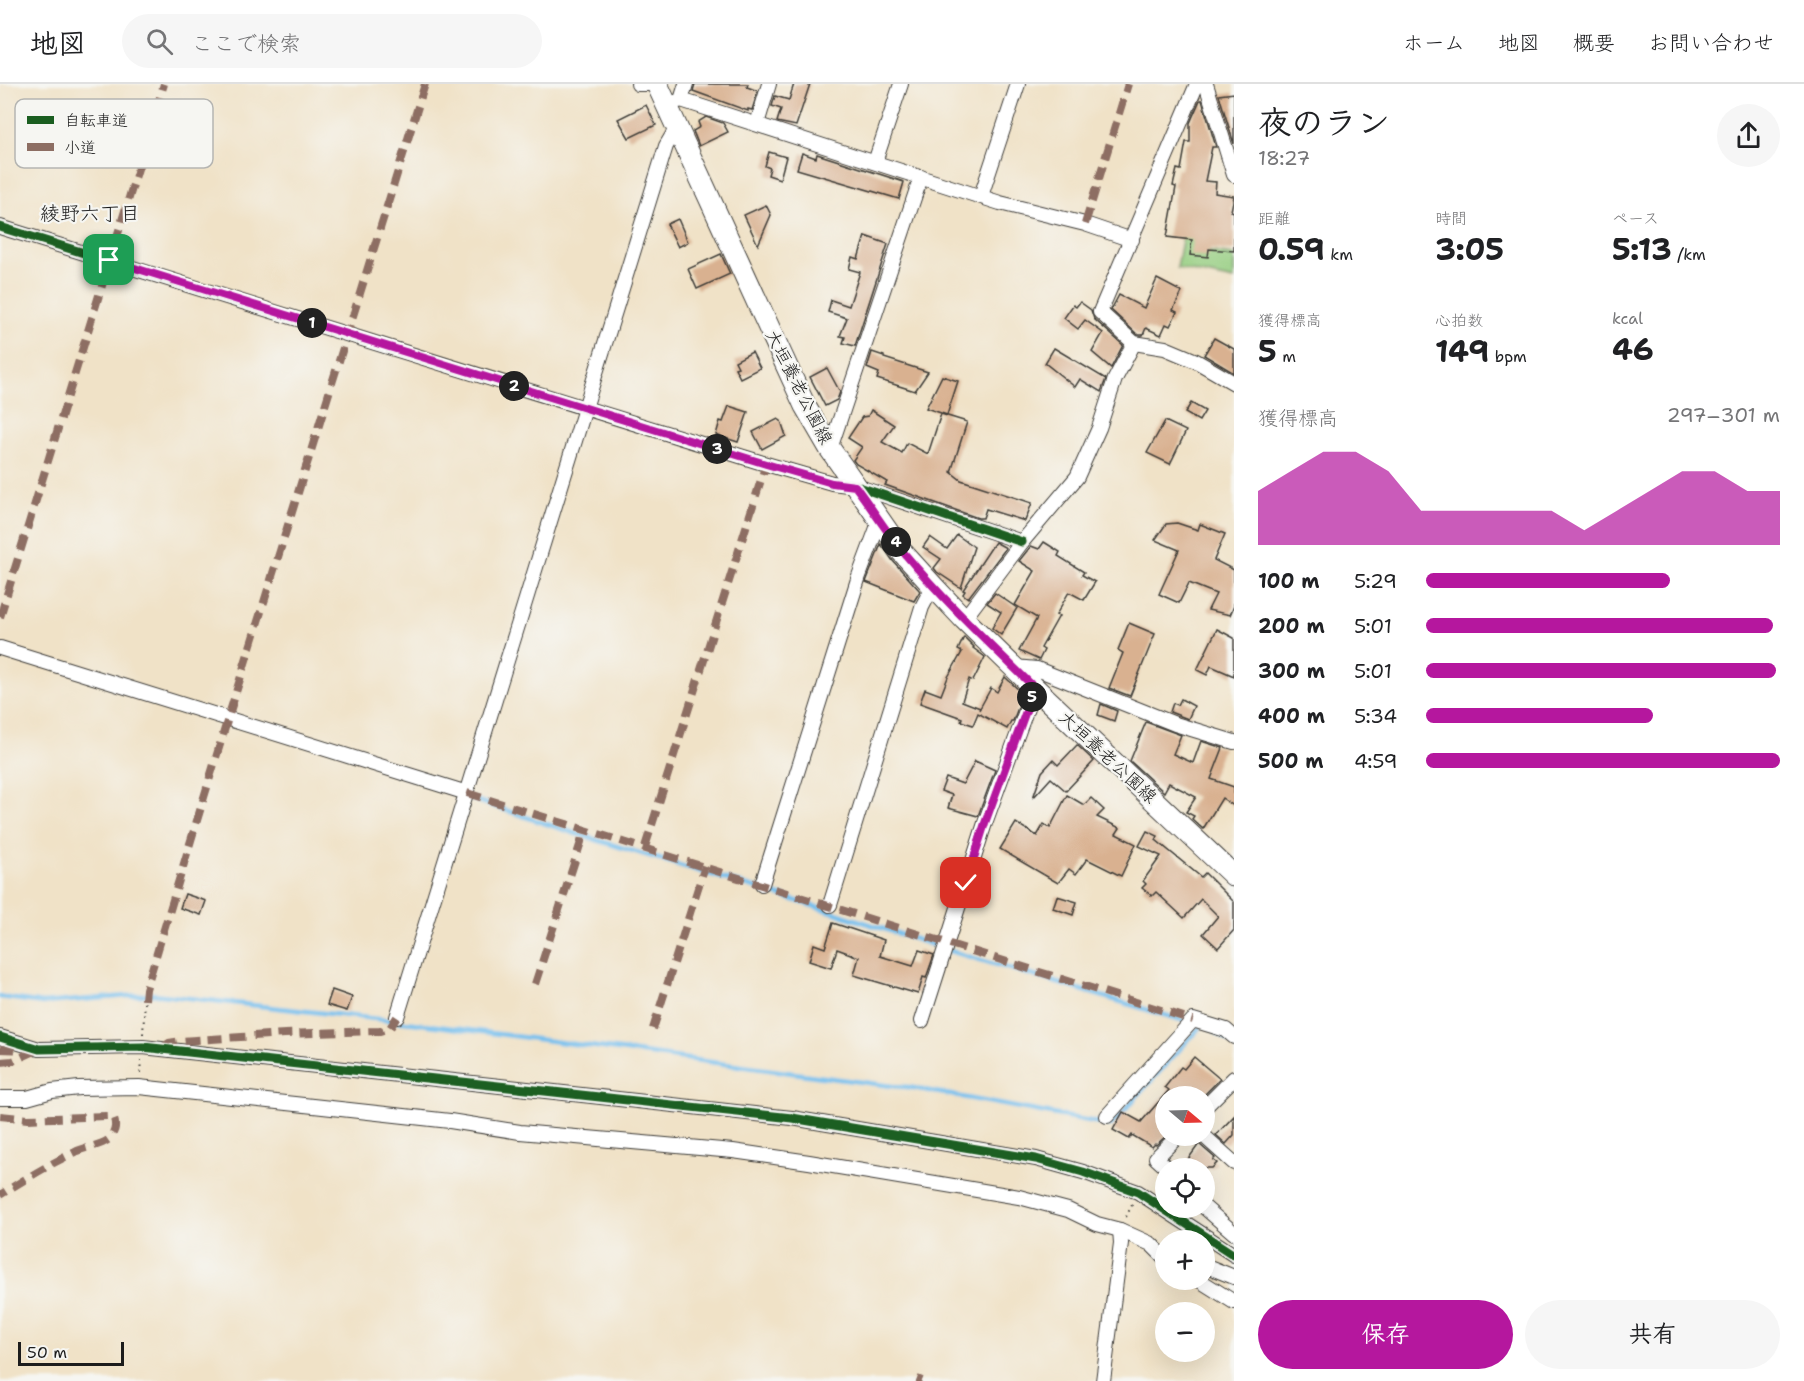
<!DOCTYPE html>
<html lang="ja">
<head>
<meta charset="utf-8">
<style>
  :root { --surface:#fff; --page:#f6f6f6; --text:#202124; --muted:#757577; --line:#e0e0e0; --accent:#b5179e }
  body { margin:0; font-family:"Shantell Sans","Klee One",sans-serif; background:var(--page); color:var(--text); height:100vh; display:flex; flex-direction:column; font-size:22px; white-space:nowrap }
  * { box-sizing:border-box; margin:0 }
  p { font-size:20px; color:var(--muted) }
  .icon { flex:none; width:33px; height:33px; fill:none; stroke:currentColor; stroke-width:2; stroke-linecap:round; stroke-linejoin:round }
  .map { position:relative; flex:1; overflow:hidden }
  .drawer { display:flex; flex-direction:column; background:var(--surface); width:570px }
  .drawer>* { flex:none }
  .needle { width:39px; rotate:109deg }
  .controls { position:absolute; left:1155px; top:1002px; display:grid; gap:12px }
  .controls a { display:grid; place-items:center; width:60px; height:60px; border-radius:50%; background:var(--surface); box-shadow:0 6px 24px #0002; font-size:30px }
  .scale { position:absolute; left:18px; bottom:15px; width:106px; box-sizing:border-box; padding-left:6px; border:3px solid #1c1c1c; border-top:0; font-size:16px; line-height:21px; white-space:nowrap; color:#1c1c1c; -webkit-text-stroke:4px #f6f6f2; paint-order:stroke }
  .pin { position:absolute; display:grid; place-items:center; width:51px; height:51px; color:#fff; margin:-26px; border-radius:12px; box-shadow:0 3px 9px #0006 }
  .km { position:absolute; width:30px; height:30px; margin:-15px; border-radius:50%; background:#222; color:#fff; font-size:16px; line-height:30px; text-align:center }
  .round { display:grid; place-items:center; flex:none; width:63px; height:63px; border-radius:32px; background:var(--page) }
  .summary { display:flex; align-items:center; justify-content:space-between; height:102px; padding:0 24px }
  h1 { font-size:33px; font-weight:700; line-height:45px }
  .metrics { display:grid; grid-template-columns:repeat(3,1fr); gap:9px; height:102px; padding:6px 24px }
  .metrics div { display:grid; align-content:center }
  .metrics b { font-size:30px; font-weight:700 }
  .metrics small { font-size:16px; font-weight:400 }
  .metrics p { font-size:16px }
  .chart { height:168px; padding:12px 24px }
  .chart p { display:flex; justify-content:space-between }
  .chart svg { width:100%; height:108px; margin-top:6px; fill:var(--accent); opacity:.7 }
  .action { display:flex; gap:12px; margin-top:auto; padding:12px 24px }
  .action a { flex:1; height:69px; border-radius:36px; background:var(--accent); color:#fff; font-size:24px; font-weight:700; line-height:69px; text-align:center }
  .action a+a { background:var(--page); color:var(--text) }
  ul { padding:0 24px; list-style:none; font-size:20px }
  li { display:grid; grid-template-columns:96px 72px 1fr; align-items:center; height:45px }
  li i { height:15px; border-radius:8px; background:var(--accent) }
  header { display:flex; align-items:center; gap:36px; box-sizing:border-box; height:84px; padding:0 30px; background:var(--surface); border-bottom:2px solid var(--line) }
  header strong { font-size:28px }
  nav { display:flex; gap:33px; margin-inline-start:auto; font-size:21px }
  .search { width:420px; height:54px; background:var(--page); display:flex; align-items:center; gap:15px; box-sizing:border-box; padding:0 21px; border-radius:33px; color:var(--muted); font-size:22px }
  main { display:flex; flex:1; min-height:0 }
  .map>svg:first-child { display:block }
  .green { fill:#96ce81; stroke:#59754e; stroke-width:1.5 }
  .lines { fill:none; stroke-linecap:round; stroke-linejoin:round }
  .stream { stroke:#74bfee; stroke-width:4.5 }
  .building { fill:#d9b190 }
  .minor-casing { stroke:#3c3a36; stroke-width:16 }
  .primary-casing { stroke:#3c3a36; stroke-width:23 }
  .path { stroke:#3c3a36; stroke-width:2; stroke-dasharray:1.5 4.5; stroke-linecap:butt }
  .minor { stroke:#fff; stroke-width:14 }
  .primary { stroke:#fff; stroke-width:21 }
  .quiet { stroke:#8d6e63; stroke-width:8; stroke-dasharray:15 8; stroke-linecap:butt }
  .cycleway-casing { stroke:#f6f6f2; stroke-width:13 }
  .cycleway { stroke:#1b5e20; stroke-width:9 }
  .route-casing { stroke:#fff; stroke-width:12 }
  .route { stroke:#b5179e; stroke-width:8 }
  .labels { text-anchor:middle; stroke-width:4.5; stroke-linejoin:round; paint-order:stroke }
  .street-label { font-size:18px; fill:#1c1c1c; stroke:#f6f6f2 }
  .neighbourhood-label { font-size:20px; fill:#1c1c1c; stroke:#f6f6f2 }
  .key { fill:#f6f6f2; stroke:#b5b5b2; stroke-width:1.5 }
  .key-label { font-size:16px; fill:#1c1c1c }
</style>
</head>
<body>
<header>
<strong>地図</strong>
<div class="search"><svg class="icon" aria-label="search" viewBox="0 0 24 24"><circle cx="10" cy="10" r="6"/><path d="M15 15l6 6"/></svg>ここで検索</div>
<nav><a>ホーム</a><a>地図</a><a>概要</a><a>お問い合わせ</a></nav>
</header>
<main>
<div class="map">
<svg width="1234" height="1297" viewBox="0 0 1234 1297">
  <rect width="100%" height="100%" fill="#f6f6f2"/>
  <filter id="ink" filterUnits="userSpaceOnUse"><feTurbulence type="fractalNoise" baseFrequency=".0167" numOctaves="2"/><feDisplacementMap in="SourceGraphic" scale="12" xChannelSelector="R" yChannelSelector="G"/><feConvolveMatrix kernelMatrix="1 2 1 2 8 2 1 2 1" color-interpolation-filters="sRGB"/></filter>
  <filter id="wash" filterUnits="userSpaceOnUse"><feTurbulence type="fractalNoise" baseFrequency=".008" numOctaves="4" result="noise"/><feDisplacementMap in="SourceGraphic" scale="24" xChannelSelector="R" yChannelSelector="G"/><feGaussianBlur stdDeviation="1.35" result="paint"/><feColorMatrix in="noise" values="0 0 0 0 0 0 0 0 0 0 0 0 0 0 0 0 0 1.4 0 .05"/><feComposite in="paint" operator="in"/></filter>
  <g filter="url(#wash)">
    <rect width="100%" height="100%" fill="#f0e2c7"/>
    <!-- green -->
    <path class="green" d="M1183 151 1198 153 1196 166 1234 171V196L1177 184Z"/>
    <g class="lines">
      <!-- stream -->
      <g class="stream">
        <path d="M466 713 574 749 836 829 954 868 1188 938"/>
        <path d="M0 913 43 919 153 910 422 940 892 1002 908 1003 1111 1041 1200 943"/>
        <path d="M1216 948 1234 960"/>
      </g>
    </g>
    <g id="blocks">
      <!-- building -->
      <g class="building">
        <path d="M695 0H748L747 3 758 7 752 26 748 25V27L693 7Z"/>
        <path d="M794 0H810L796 42 777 38 781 25 772 22 775 12 789 16Z"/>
        <path d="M1234 9V60L1219 11Z"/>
        <path d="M1200 16H1202L1216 63H1212L1205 97 1216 98 1215 109 1234 112 1231 127 1234 128V167L1209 165 1208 173 1190 171 1192 156 1167 153 1176 103 1173 102 1177 85 1181 86 1186 58H1190V39Z"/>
        <path d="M646 21 656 41 629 54 618 35Z"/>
        <path d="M706 33 723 39 728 48 699 62 693 47 700 43 698 38Z"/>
        <path d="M769 68 786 73 780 95 768 91 770 84 765 82Z"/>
        <path d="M802 69 816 74 817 70 904 98 899 115 797 85Z"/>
        <path d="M766 121 771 131 758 161 744 131Z"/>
        <path d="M678 135 688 158 678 163 667 140Z"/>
        <path d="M865 152 888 160 855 262 843 259 845 253 840 252 847 234 828 228 831 216 849 222 860 188 849 185 852 173 858 175Z"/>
        <path d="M721 170 730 190 697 205 688 185Z"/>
        <path d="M1157 195 1182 208 1173 226 1177 228 1170 242 1166 240 1161 251 1146 244 1143 251H1138L1111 226 1119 211 1144 224Z"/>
        <path d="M1080 218 1091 226 1094 235 1123 261 1111 284 1092 268 1103 249 1085 236 1078 245 1064 234 1073 221 1076 223Z"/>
        <path d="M1214 254 1234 265V289L1204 271Z"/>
        <path d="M1054 264 1106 295 1101 308 1080 295 1075 303 1045 279Z"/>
        <path d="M752 268 760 284 740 294 735 284 738 283 735 277Z"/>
        <path d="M872 268 884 272V274L928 288 915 307 877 295 879 289 867 284Z"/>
        <path d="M827 284 840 308 837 316 825 322 810 293Z"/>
        <path d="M942 292 958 297 947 331 926 324Z"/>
        <path d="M1191 319 1205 327 1199 337 1185 329Z"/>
        <path d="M729 322 748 328 738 358 716 351 720 337 723 338Z"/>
        <path d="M871 326 894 341 882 358 902 369 907 359 928 370 941 330 967 338 951 388 961 396 1032 419 1025 437 986 425 983 434H978L885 401 887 398 856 380 853 376 862 363 848 354 862 333 868 332Z"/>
        <path d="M778 335 781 337 786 352 762 365 753 348Z"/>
        <path d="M1165 337 1186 347 1170 380 1147 369Z"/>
        <path d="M1177 439 1198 446 1200 440 1225 450 1214 476 1234 486V522L1230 531 1208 526 1216 510 1189 499 1179 519 1159 510 1179 466 1155 456 1166 440Z"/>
        <path d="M957 451 974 463 961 504 937 488 934 484 941 475 923 463 930 453 947 465Z"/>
        <path d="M995 458 1006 464 968 514 963 510 965 507 963 506Z"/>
        <path d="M1044 458 1060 468 1058 472 1084 488 1082 491 1095 498 1084 516 1069 508 1056 531 1059 532 1041 564 1044 566 1039 576 1019 567 1037 534 1015 521 1035 487 1019 477 1031 462 1039 465Z"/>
        <path d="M881 460 893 477 920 507 914 517 866 498Z"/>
        <path d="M995 509 1017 524 1001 551 992 544 1001 528 987 519Z"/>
        <path d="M1129 539 1155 550 1130 612 1109 604 1123 569 1118 566Z"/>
        <path d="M1217 545 1234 554V592L1211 582 1207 591 1197 586Z"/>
        <path d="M964 553 974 563 973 564 985 573 973 597 969 595 962 617 980 624 979 626 991 604 997 608 1005 593 1006 594 1023 610 1013 637H1011L1007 645 978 629 973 641 961 637 962 634 920 619 925 605 941 611 948 593 962 568 958 566Z"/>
        <path d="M1181 615 1194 622 1188 635 1170 628 1173 619 1178 621Z"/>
        <path d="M1101 620 1117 627 1114 637 1098 631Z"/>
        <path d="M1146 638 1181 651 1173 670 1193 679 1201 657 1223 664 1211 695 1234 703V722L1222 714 1203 745 1192 735 1194 732 1186 728 1196 713 1169 699 1164 708 1130 677Z"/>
        <path d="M1077 661 1094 677 1066 707 1051 694 1033 714 1042 688 1053 676 1058 681Z"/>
        <path d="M975 677 995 686 978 732 948 724 952 711 941 707 946 694 963 700Z"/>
        <path d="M1067 711 1084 721 1091 714 1104 726 1097 733 1120 744 1116 750 1136 760 1121 792 1087 775 1076 790 1069 785 1058 799 1000 765 1016 739 1037 752 1044 740 1050 744Z"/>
        <path d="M1147 747 1158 752 1156 756 1201 793 1205 789 1234 818V846L1218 864 1203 850 1218 832 1201 815 1184 834 1156 808 1152 812 1142 804 1146 800 1143 797 1161 772 1139 762Z"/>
        <path d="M185 810 206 817 201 831 180 824Z"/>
        <path d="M1057 812 1077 818 1073 831 1053 824Z"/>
        <path d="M833 839 884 856 880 872 913 882 919 866 934 871 926 894 923 893 918 910 854 891 859 873 837 865 831 884 809 877 814 860 825 864Z"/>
        <path d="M332 906 352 913 347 927 327 921Z"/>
        <path d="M1194 973 1220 995 1203 1012H1166V1052L1156 1061 1155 1060 1152 1063 1132 1051 1129 1055 1113 1046 1123 1028 1141 1038 1169 1006 1165 1003 1181 983 1184 985Z"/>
        <path d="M1234 1032V1051L1226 1060 1216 1051Z"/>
        <path d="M1199 1060 1215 1074 1213 1076 1217 1079 1212 1084H1194L1186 1078Z"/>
      </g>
    </g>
  </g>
  <g filter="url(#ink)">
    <use href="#blocks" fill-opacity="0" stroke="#3c3a36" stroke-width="1.5"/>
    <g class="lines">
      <!-- minor casing -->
      <g class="minor-casing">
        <g id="minor">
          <path d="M638 0H652"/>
          <path d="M1197 0 1100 228 1134 259 1165 264 1196 277 1234 299"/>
          <path d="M1206 0 1234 91"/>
          <path d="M681 16 1000 119 1085 140 1132 156"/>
          <path d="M673 19 681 16 686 0"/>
          <path d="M757 40 769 0"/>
          <path d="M875 78 901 0"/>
          <path d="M981 112 1018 0"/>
          <path d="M0 143 766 380 832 399 856 402 1022 458"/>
          <path d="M830 365 921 93"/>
          <path d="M964 535 1022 458 1077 393 1099 344 1115 295 1134 259"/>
          <path d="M0 564 467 709"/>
          <path d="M1014 583 1037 585 1175 640 1234 658"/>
          <path d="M762 800 859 492 880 436"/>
          <path d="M830 821 922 523 933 502"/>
          <path d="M397 933 666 62 676 45"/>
          <path d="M922 937 985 739 1030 616 1036 605"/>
          <path d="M0 953 39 965 143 963 792 1034 1036 1075 1083 1088 1138 1108 1234 1171"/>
          <path d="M0 1014H27L52 1007 79 1004 139 1003 450 1037 520 1048 733 1067 809 1078 1019 1113 1068 1126 1097 1140 1120 1146 1151 1160 1166 1175"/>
          <path d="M1204 1024 1234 994"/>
          <path d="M1107 1032 1193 936 1226 946 1234 953"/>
          <path d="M1204 1052 1234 1079"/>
          <path d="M1167 1084 1156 1074 1178 1052"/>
          <path d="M1204 1123 1234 1149"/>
          <path d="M1204 1181 1234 1193"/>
          <path d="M1199 1196 1234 1218"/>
          <path d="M1103 1297 1121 1159 1120 1146"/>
        </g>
      </g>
      <!-- primary casing -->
      <g class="primary-casing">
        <path id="primary" d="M657 0 805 322 830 365 856 402 902 468 933 502 964 535 1036 605 1234 792"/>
      </g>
      <!-- path -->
      <g class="path">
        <path d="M143 950 145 916"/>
        <path d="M140 989 141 976"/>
        <path d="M1126 1133 1133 1119"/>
      </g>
      <!-- minor -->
      <use href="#minor" class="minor"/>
      <!-- primary -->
      <use href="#primary" class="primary"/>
      <!-- quiet -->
      <g class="quiet">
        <path d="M1085 140 1128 0"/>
        <path d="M0 533 164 0"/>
        <path d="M467 709 1193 936"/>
        <path d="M645 763 766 380"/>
        <path d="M535 900 581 758 583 744"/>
        <path d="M145 916 146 905 228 634 425 0"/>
        <path d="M653 945 705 782"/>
        <path d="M163 963 169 959 180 957 285 950 380 947 390 944 397 933"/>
        <path d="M0 965 24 966"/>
        <path d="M0 978 13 977 39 965"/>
        <path d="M0 1032 28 1035 107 1032 114 1035C117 1043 114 1050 108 1056 99 1062 87 1063 77 1067 50 1080 25 1095 0 1111"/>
        <path d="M917 1295 922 1297"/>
      </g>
      <!-- cycleway casing -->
      <g class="cycleway-casing">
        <g id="cycleway">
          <path d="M0 143 766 380 832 399 856 402 1022 458"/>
          <path d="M0 953 39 965 143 963 792 1034 1036 1075 1083 1088 1138 1108 1234 1171"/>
        </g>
      </g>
      <!-- cycleway -->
      <use href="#cycleway" class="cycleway"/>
    </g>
  </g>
  <g class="lines" filter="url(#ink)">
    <!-- route casing -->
    <g class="route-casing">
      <path id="route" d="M109 176 766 380 832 399 855 402C872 424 886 448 904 469 945 518 991 561 1036 605L1030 616 985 739 966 799"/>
    </g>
    <!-- route -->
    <use href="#route" class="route"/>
  </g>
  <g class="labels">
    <!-- street labels -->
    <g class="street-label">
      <text transform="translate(799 303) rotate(63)" y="6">大垣養老公園線</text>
      <text transform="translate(1108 673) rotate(43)" y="6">大垣養老公園線</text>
    </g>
    <!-- neighbourhood labels -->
    <g class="neighbourhood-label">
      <text x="90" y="136">綾野六丁目</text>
    </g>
  </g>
  <!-- legend -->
  <rect x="15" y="15" width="198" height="69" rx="9" class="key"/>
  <rect x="27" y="32" width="27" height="8" fill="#1b5e20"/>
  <rect x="27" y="59" width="27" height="8" fill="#8d6e63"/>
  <g class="key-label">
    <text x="64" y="42">自転車道</text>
    <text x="64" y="69">小道</text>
  </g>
</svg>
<div class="controls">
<a><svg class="needle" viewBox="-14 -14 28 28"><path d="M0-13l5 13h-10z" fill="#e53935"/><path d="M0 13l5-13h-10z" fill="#757577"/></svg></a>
<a><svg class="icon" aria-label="locate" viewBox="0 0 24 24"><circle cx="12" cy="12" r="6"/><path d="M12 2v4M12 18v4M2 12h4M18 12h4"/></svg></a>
<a>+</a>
<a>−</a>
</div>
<div class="scale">50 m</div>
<div class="pin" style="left:109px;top:176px;background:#1e9e55"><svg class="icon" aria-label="arrive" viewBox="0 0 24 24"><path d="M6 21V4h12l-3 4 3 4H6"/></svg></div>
<div class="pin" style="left:966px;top:799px;background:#d93025"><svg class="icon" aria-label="check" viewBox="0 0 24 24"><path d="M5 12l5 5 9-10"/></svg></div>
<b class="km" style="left:312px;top:239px">1</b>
<b class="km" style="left:514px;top:302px">2</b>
<b class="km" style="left:717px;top:365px">3</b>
<b class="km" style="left:896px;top:458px">4</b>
<b class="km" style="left:1032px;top:613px">5</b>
</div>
<section class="drawer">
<div class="summary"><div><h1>夜のラン</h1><p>18:27</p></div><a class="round"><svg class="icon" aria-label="share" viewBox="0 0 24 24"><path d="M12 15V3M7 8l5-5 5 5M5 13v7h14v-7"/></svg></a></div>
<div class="metrics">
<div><p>距離</p><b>0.59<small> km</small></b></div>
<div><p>時間</p><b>3:05</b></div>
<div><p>ペース</p><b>5:13<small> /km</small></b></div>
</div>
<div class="metrics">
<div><p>獲得標高</p><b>5<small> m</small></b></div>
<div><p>心拍数</p><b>149<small> bpm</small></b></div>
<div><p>kcal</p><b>46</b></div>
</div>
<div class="chart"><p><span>獲得標高</span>297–301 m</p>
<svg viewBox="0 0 160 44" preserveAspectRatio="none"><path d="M0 44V22L10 14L20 6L30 6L40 14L50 30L60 30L70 30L80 30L90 30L100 38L110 30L120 22L130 14L140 14L150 22L160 22V44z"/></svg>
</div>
<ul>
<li><b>100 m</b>5:29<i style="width:69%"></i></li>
<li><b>200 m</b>5:01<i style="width:98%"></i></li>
<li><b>300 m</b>5:01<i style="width:99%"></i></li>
<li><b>400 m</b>5:34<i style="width:64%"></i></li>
<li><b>500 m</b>4:59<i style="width:100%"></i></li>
</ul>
<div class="action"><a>保存</a><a>共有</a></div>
</section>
</main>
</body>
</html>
